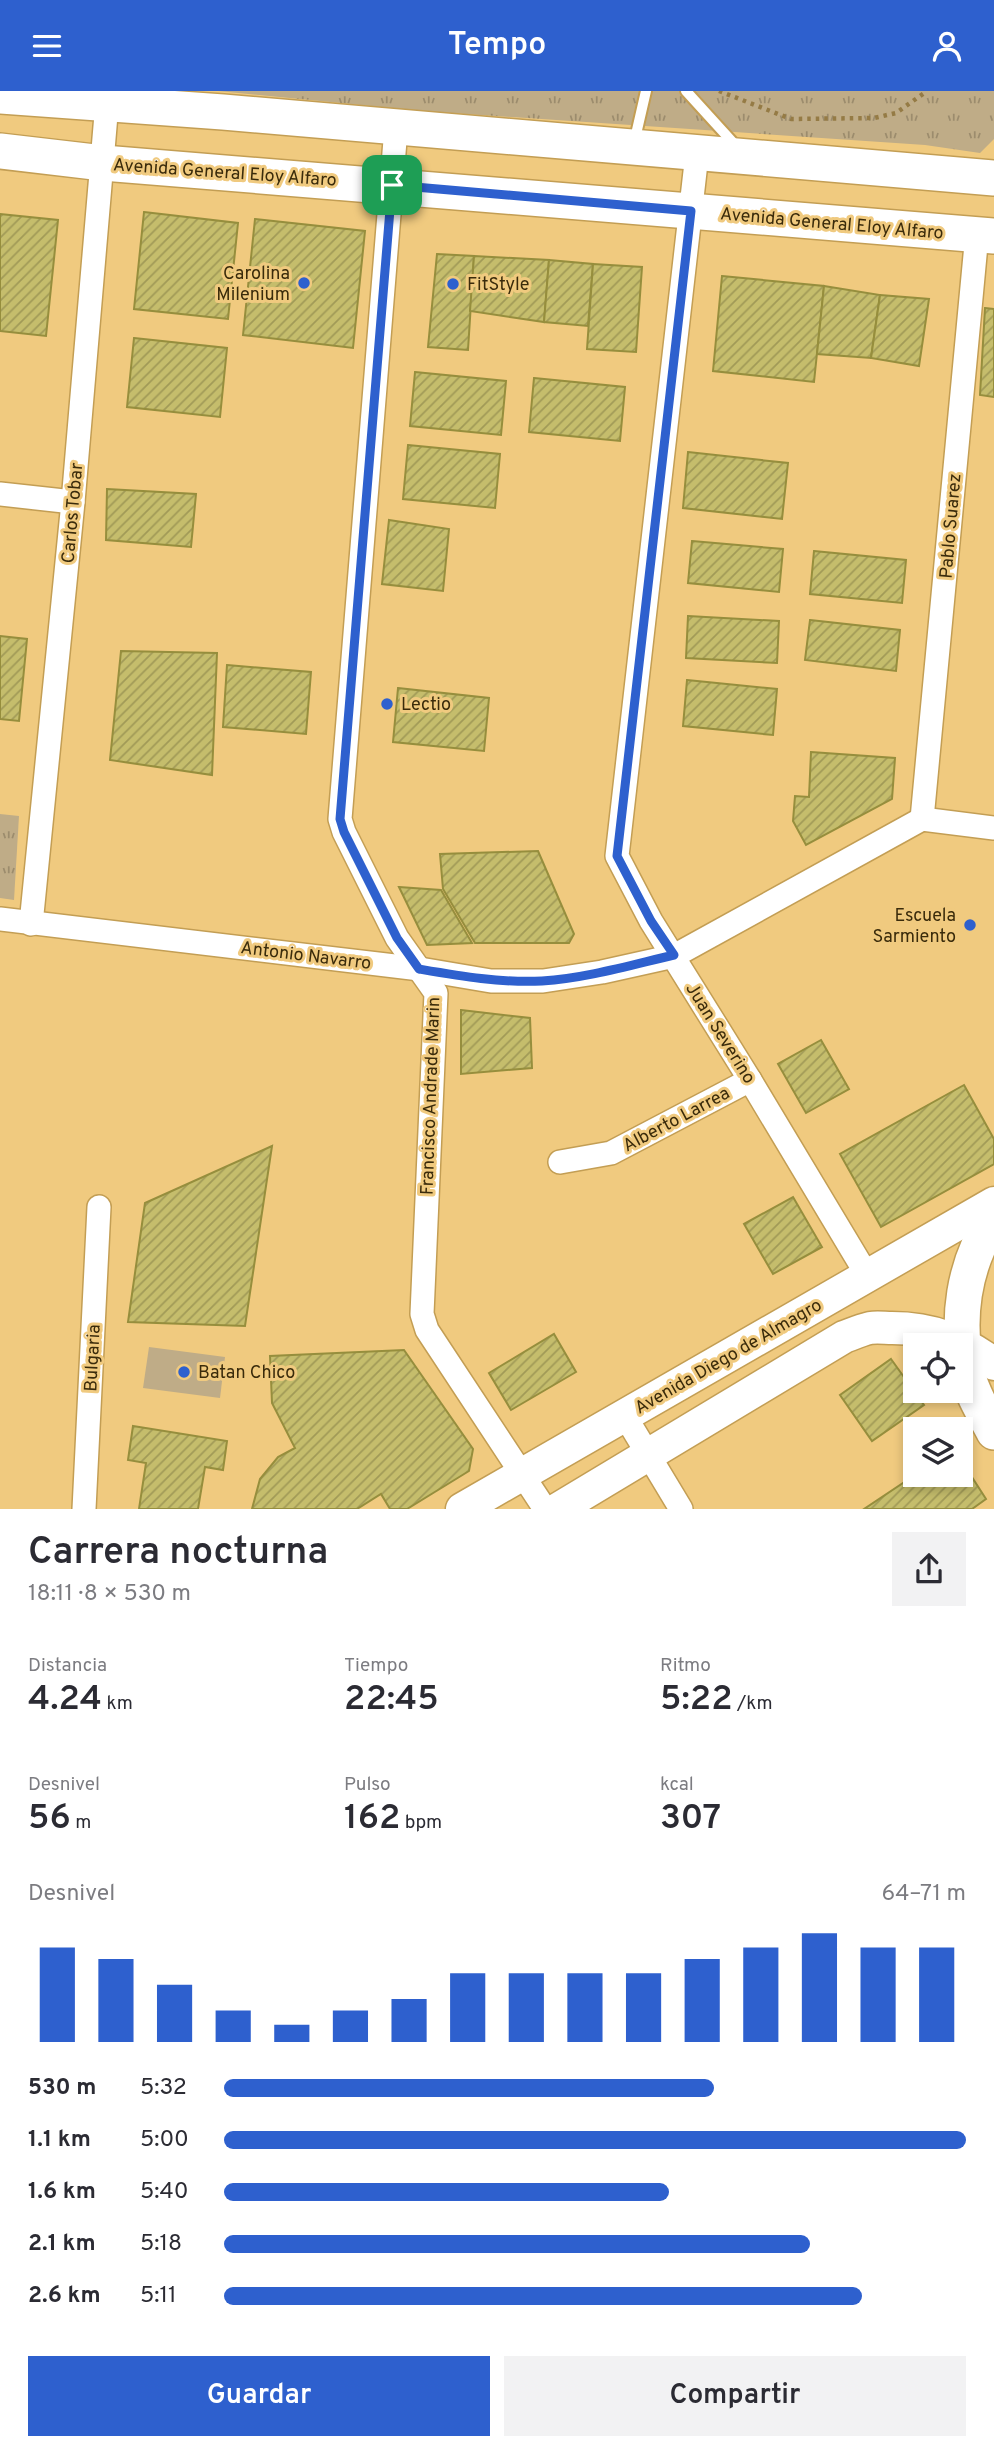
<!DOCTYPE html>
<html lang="es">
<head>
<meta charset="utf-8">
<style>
  :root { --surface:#fff; --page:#f2f2f3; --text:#2b2b33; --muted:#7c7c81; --accent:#2e60ce }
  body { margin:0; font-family:Overpass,sans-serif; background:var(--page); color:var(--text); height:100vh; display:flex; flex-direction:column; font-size:26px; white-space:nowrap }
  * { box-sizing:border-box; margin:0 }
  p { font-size:23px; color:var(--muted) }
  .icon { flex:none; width:38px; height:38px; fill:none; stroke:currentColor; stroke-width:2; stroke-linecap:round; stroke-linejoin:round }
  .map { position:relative; height:1418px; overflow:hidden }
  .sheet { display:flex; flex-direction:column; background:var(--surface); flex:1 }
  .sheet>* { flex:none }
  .controls { position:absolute; left:903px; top:1242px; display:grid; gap:14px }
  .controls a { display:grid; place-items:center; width:70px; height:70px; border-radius:0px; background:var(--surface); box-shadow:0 4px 10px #0003; font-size:35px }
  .pin { position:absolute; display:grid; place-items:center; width:60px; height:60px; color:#fff; margin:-30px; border-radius:14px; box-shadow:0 4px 10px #0006 }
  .round { display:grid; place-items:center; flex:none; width:74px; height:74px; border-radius:0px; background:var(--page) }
  .overview { display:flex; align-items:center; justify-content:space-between; height:119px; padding:0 28px }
  h1 { font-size:38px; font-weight:600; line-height:52px }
  .stats { display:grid; grid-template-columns:repeat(3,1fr); gap:10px; height:119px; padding:7px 28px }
  .stats div { display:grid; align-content:center }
  .stats b { font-size:35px; font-weight:600 }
  .stats small { font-size:19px; font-weight:400 }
  .stats p { font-size:19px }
  .chart { height:196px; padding:14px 28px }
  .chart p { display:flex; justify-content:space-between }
  .chart svg { width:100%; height:126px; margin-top:7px; stroke:var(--accent); stroke-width:6 }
  .cta { display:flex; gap:14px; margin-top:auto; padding:14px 28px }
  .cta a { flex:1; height:80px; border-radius:0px; background:var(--accent); color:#fff; font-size:28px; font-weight:600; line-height:80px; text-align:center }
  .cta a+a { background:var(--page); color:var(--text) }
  ul { padding:0 28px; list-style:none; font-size:23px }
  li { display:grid; grid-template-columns:112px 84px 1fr; align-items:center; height:52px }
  li i { height:18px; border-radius:9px; background:var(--accent) }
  header { display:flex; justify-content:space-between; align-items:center; height:91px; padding:0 28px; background:var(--accent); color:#fff; font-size:32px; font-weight:600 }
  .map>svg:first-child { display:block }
  .grass { fill:#bfac87 }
  .park { fill:url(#park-tufts) }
  .building { fill:url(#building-hatch); stroke:#968e3d; stroke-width:2 }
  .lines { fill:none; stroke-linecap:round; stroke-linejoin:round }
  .service-casing { stroke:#c39e54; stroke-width:14 }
  .minor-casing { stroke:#c39e54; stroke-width:26 }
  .secondary-casing { stroke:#c39e54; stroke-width:35 }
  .primary-casing { stroke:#c39e54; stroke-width:38 }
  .path { stroke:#957b45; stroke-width:4.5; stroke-dasharray:3.5 5; stroke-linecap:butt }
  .service { stroke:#fff; stroke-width:10 }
  .minor { stroke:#fff; stroke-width:23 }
  .secondary { stroke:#fff; stroke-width:32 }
  .primary { stroke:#fff; stroke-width:35 }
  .route-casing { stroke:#fff; stroke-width:14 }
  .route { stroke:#2e60ce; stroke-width:9 }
  .poi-dot { fill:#2e60ce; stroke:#f0ca7f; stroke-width:2.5 }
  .labels { text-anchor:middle; stroke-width:6; stroke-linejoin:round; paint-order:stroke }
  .street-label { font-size:18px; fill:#3a2b0b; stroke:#f0ca7f }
  .poi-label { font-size:18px; fill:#3a2b0b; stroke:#f0ca7f; text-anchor:start }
</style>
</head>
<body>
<header><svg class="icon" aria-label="menu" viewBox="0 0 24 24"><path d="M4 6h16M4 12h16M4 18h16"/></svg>Tempo<svg class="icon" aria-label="person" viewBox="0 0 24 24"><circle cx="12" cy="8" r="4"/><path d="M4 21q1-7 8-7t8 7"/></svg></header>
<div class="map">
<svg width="994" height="1418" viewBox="0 0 994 1418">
  <defs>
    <pattern id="park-tufts" width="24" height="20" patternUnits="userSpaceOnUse" patternTransform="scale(1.75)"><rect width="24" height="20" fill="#bfac87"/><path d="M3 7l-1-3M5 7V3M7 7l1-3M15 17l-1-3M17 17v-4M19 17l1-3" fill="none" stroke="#9c8c6d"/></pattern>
    <pattern id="building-hatch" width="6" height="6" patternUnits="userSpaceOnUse" patternTransform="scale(1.75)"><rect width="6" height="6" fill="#c5bd6c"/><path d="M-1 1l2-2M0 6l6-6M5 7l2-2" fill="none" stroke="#a19a57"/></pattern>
  </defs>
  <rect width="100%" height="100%" fill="#f0ca7f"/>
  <!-- grass -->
  <path class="grass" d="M149 1256 225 1266 220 1307 143 1297Z"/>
  <!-- park -->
  <g class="park">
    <path d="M218 0H994V48L980 62 925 54 422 20Z"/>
    <path d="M0 723 19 725 14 809 0 807Z"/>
  </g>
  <!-- building -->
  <g class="building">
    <path d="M144 121 238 132 228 228 134 218Z"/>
    <path d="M0 123 58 129 46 245 0 240Z"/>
    <path d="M255 128 365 140 353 257 243 244Z"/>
    <path d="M437 163 474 165 468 259 428 256Z"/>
    <path d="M474 165 549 169 544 231 470 220Z"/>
    <path d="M549 169 593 173 588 235 544 231Z"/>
    <path d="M593 173 642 176 636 261 587 258Z"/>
    <path d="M722 185 824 195 814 291 713 280Z"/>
    <path d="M824 195 880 204 871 267 817 263Z"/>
    <path d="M880 204 929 208 919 275 871 267Z"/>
    <path d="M985 217 994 218V306L980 304Z"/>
    <path d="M134 247 227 257 220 326 127 316Z"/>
    <path d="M415 281 506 290 501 344 410 335Z"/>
    <path d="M534 287 625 296 620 350 529 341Z"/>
    <path d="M408 354 500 363 495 417 403 408Z"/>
    <path d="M688 361 788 372 782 428 683 417Z"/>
    <path d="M107 398 196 403 191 456 106 449Z"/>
    <path d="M389 429 449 438 443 500 382 493Z"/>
    <path d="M692 450 783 458 779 501 688 492Z"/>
    <path d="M814 460 906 469 902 512 810 503Z"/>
    <path d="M688 525 779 530 777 572 686 567Z"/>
    <path d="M810 529 900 539 896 580 805 569Z"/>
    <path d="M0 545 27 548 19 630 0 628Z"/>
    <path d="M121 560 217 562 212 684 110 669Z"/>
    <path d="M227 574 311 581 306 643 223 636Z"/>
    <path d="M687 589 777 598 773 644 683 635Z"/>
    <path d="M398 597 489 607 484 660 393 651Z"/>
    <path d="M811 661 895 667 892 708 806 754 793 730 795 705 809 706Z"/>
    <path d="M538 760 574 843 569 852H475L443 798 440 763Z"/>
    <path d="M399 796 441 799 472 852 427 854Z"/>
    <path d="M461 919 530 927 532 977 461 983Z"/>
    <path d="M821 949 849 998 806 1022 778 973Z"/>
    <path d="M964 994 994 1048V1073L881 1136 840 1063Z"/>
    <path d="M272 1055 245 1235 128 1231 145 1112Z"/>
    <path d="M793 1106 822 1156 773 1183 744 1133Z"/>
    <path d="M554 1243 576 1281 511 1319 489 1282Z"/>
    <path d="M404 1259 473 1358 469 1380 407 1418H390L381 1403 357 1418H252L260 1388 278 1366 295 1357 272 1312 270 1265Z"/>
    <path d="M891 1268 924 1314 872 1350 840 1304Z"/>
    <path d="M133 1335 227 1350 223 1379 205 1376 198 1418H139L146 1372 128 1369Z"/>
    <path d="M961 1369 986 1408 972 1418H864L915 1384H961Z"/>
  </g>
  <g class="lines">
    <!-- service casing -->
    <g class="service-casing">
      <g id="service">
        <path d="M686 0 737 56"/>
        <path d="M634 52 646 0"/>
      </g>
    </g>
    <!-- minor casing -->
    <g class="minor-casing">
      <g id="minor">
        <path d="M396 37 340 728 344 741 397 847 436 902 422 1223 427 1239 545 1418"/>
        <path d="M697 63 617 765 651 830 750 989 867 1184"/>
        <path d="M0 403 73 411"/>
        <path d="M922 728 977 143"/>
        <path d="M0 828 420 878 491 890H543L602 881 674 865 922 728 994 737"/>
        <path d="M31 833 73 411 107 12"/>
        <path d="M560 1071 611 1062 750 989"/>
        <path d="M625 1325 681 1418"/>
        <path d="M84 1418 99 1116"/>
      </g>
    </g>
    <!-- secondary casing -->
    <g class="secondary-casing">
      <g id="secondary">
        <path d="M462 1418 994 1112"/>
        <path d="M558 1418 844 1246C852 1243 861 1239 870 1237 877 1236 885 1237 892 1237 932 1237 962 1249 994 1273"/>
      </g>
    </g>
    <!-- primary casing -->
    <g class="primary-casing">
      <g id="primary">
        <path d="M0 5 223 21 994 87"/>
        <path d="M0 60 103 72 994 145"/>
        <path d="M994 1127C963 1174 956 1228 967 1282 972 1303 984 1322 994 1341"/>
      </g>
    </g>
    <!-- path -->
    <path class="path" d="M719 0 791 28 874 27 896 22 927 0"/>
    <!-- service -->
    <use href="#service" class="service"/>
    <!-- minor -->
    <use href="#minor" class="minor"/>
    <!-- secondary -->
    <use href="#secondary" class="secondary"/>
    <!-- primary -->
    <use href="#primary" class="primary"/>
  </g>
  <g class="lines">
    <!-- route casing -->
    <g class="route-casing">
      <path id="route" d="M392 94 691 120 617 765 651 830 674 864C631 874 587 887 542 890 500 892 460 885 419 878L397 847 344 741 340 728Z"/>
    </g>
    <!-- route -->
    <use href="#route" class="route"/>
  </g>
  <!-- markers -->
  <g class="poi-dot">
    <circle cx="304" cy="192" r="7"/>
    <circle cx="453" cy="193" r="7"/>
    <circle cx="387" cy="613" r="7"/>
    <circle cx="970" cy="834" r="7"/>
    <circle cx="184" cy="1281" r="7"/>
  </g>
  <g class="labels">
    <!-- street labels -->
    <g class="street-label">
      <text transform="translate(225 81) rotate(4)" y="6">Avenida General Eloy Alfaro</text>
      <text transform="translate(832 132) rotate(5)" y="6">Avenida General Eloy Alfaro</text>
      <text transform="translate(72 422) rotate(-85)" y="6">Carlos Tobar</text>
      <text transform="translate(950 435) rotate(-85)" y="6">Pablo Suarez</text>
      <text transform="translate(306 864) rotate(7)" y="6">Antonio Navarro</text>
      <text transform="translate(721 942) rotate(58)" y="6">Juan Severino</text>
      <text transform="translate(430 1005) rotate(-88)" y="6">Francisco Andrade Marin</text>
      <text transform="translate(676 1028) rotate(-28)" y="6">Alberto Larrea</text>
      <text transform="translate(728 1265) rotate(-30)" y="6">Avenida Diego de Almagro</text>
      <text transform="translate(92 1267) rotate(-87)" y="6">Bulgaria</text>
    </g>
    <!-- poi labels -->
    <g class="poi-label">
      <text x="290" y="188" text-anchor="end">Carolina<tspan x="290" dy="21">Milenium</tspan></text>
      <text x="467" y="199">FitStyle</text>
      <text x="401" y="619">Lectio</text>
      <text x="956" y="830" text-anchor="end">Escuela<tspan x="956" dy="21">Sarmiento</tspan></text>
      <text x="198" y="1287">Batan Chico</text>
    </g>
  </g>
</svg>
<div class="controls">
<a><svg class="icon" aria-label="locate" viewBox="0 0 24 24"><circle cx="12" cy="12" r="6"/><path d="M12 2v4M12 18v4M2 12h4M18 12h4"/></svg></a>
<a><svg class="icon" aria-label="layers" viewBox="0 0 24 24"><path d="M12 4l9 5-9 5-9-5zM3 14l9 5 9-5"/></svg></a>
</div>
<div class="pin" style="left:392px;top:94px;background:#1e9e55"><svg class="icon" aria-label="arrive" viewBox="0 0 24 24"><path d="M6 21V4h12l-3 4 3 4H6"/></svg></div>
</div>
<section class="sheet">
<div class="overview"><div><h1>Carrera nocturna</h1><p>18:11 · 8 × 530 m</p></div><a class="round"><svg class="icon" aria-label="share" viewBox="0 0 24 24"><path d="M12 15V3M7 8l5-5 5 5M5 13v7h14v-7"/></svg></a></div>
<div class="stats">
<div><p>Distancia</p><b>4.24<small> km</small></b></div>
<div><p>Tiempo</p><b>22:45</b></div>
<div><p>Ritmo</p><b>5:22<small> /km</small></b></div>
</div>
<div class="stats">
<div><p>Desnivel</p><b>56<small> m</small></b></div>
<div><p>Pulso</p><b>162<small> bpm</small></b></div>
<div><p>kcal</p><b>307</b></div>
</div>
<div class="chart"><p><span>Desnivel</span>64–71 m</p>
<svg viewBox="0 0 160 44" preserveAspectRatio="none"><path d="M5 44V11M15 44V15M25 44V24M35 44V33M45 44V38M55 44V33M65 44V29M75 44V20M85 44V20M95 44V20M105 44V20M115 44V15M125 44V11M135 44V6M145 44V11M155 44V11"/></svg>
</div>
<ul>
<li><b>530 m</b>5:32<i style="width:66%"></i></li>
<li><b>1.1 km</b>5:00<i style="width:100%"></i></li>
<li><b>1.6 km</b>5:40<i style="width:60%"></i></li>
<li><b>2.1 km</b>5:18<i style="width:79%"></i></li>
<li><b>2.6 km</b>5:11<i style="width:86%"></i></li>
</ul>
<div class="cta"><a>Guardar</a><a>Compartir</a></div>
</section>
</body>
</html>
